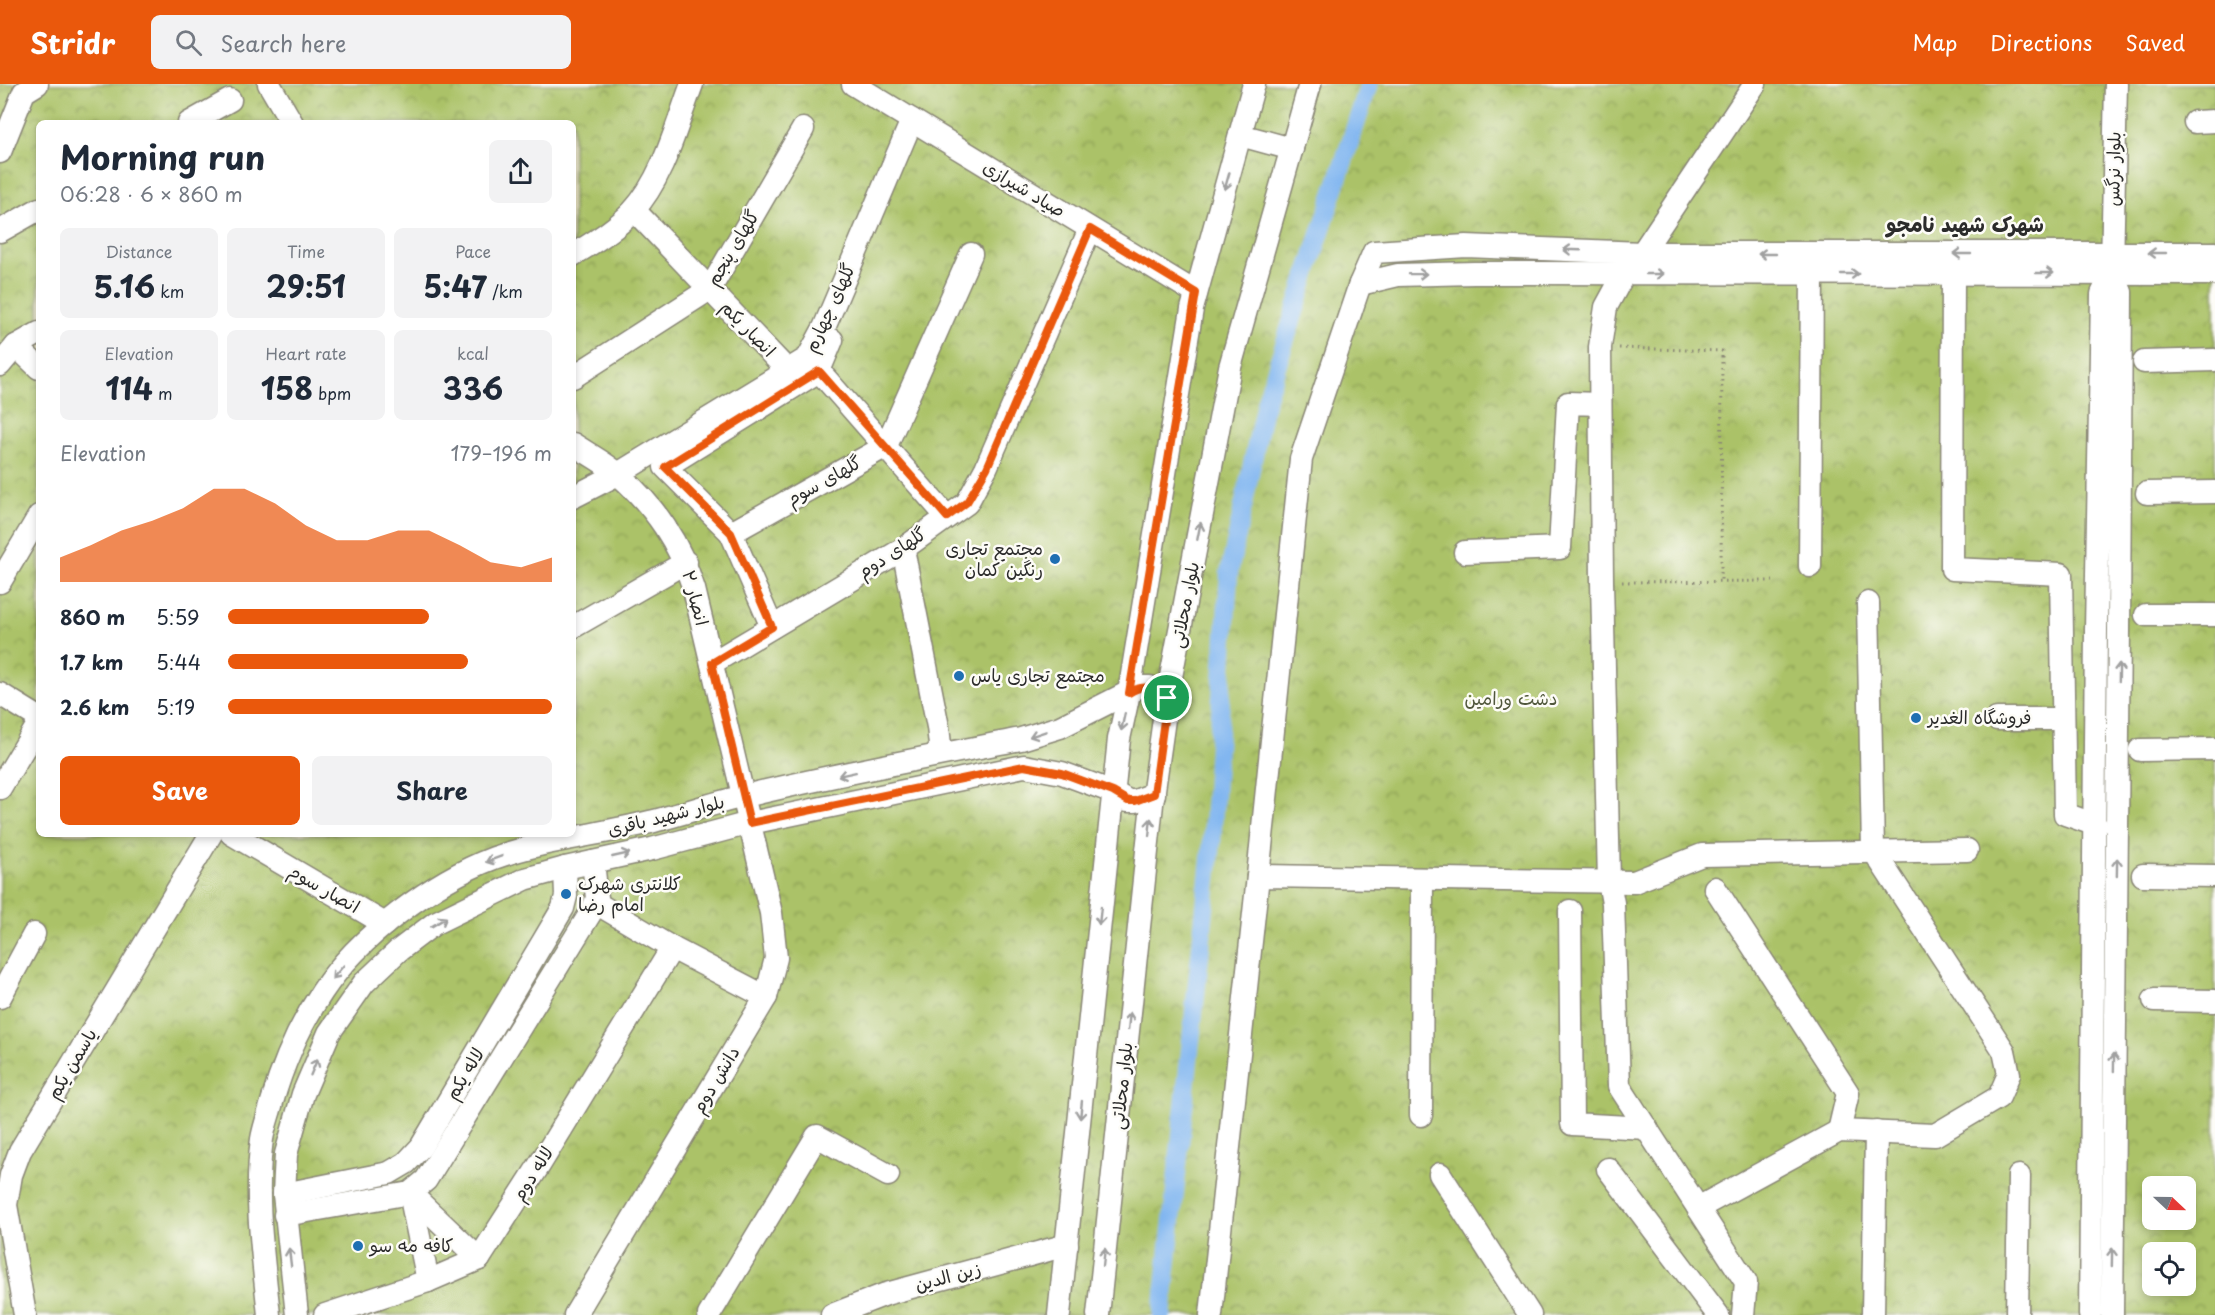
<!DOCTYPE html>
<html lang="en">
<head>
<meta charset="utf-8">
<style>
  :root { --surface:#fff; --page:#f2f2f3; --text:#1f2937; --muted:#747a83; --accent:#ea580c }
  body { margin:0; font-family:"Playpen Sans","Playpen Sans Arabic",sans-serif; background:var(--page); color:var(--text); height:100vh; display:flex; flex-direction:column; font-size:22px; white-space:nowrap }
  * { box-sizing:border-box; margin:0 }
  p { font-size:20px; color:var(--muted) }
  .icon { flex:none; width:33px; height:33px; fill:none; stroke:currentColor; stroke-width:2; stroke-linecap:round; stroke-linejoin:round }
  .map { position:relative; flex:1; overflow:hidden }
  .details { position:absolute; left:36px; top:36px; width:540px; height:717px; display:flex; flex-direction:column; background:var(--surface); border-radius:9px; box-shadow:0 3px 9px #0003 }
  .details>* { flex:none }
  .needle { width:39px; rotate:112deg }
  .controls { position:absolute; left:2142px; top:1092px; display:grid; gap:12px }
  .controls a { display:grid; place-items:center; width:54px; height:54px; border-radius:9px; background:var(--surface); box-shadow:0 3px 9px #0003; font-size:30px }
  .pin { position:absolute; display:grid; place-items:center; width:51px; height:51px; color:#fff; margin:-26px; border:3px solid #fff; border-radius:50%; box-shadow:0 2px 6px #0007 }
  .round { display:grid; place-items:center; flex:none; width:63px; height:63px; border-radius:9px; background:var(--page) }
  .summary { display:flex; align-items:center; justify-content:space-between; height:102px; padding:0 24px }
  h1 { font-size:33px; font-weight:700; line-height:45px }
  .stats { display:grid; grid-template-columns:repeat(3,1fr); gap:9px; height:102px; padding:6px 24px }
  .stats div { display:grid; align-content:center; border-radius:9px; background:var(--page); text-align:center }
  .stats b { font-size:30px; font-weight:700 }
  .stats small { font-size:16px; font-weight:400 }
  .stats p { font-size:16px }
  .chart { height:168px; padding:12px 24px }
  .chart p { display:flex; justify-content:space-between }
  .chart svg { width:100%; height:108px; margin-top:6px; fill:var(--accent); opacity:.7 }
  .button { display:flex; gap:12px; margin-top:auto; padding:12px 24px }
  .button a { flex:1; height:69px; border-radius:9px; background:var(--accent); color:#fff; font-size:24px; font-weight:700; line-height:69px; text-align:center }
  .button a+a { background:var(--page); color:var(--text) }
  ul { padding:0 24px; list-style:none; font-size:20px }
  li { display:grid; grid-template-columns:96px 72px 1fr; align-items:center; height:45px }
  li i { height:15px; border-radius:8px; background:var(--accent) }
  header { display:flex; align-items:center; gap:36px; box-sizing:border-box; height:84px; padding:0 30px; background:var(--accent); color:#fff }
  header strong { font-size:28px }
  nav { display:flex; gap:33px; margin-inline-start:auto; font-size:21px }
  .search { width:420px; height:54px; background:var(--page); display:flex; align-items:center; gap:15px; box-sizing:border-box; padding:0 21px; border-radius:9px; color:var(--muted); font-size:22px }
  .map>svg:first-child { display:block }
  .park { fill:url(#park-crowns); stroke:#6b7649; stroke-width:1.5; fill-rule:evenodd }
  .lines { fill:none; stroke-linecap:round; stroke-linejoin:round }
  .canal { stroke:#81b6f0; stroke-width:18 }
  .minor-casing { stroke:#898675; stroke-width:25 }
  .path { stroke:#898675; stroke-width:3; stroke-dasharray:1.5 4.5; stroke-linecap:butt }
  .minor { stroke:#fff; stroke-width:22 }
  .oneway { stroke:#a0a0a0 }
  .route-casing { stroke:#fff; stroke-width:12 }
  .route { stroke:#ea580c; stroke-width:8 }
  .poi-dot { fill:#1f6fb2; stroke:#fdfcf7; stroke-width:2 }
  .labels { text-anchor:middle; stroke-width:5; stroke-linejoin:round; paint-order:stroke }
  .street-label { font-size:18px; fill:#2b2b2b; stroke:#fdfcf7 }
  .poi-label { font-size:18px; fill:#2b2b2b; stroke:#fdfcf7; text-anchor:start }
  .park-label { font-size:18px; fill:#51583d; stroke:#fdfcf7 }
  .quarter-label { font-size:21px; font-weight:bold; fill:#2b2b2b; stroke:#fdfcf7 }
</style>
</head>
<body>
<header>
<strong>Stridr</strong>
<div class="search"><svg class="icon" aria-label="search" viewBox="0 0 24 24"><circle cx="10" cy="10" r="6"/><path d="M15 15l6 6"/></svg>Search here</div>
<nav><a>Map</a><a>Directions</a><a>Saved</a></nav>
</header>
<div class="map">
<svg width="2215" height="1231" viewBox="0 0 2215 1231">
  <defs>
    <pattern id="park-crowns" width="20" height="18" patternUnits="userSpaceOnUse" patternTransform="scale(1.5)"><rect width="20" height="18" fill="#abc267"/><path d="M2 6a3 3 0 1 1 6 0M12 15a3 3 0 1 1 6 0" fill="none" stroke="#8b9e55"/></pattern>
  </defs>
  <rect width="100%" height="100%" fill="#fdfcf7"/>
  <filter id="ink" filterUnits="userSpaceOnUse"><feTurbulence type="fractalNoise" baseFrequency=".0167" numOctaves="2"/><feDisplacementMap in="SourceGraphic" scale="12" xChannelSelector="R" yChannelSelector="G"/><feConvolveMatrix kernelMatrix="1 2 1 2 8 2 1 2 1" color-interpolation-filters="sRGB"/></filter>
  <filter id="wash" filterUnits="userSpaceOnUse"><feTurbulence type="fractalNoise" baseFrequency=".008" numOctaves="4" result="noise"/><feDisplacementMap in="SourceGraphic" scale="24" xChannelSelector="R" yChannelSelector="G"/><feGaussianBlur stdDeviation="1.35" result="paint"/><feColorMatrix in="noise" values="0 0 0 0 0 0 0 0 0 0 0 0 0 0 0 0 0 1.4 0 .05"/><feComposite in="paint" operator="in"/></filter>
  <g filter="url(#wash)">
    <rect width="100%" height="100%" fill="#e7e1bf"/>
    <!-- park -->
    <path class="park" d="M0 0H2215V1231H0ZM39 39H573V750H39ZM2152 1102H2186V1136H2152ZM2152 1168H2186V1202H2152Z"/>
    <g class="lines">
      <!-- canal -->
      <path class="canal" d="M1162 1231 1212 757 1229 489 1265 319 1369 0"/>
    </g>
  </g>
  <g filter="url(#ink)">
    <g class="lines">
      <!-- minor casing -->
      <g class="minor-casing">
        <g id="minor">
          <path d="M269 0 292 39"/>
          <path d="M853 0 1196 209"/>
          <path d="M2195 38 2215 37"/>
          <path d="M189 39 230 16"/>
          <path d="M1240 51 1292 65"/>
          <path d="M0 68 24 8 37 0"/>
          <path d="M634 126 788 287"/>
          <path d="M0 147 39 125"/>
          <path d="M1642 169 1755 0"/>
          <path d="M573 171C594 158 616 145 633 127 664 93 676 42 692 0"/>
          <path d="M2112 184 2116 0"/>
          <path d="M1953 189 1952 485 2061 490 2065 730 2096 741"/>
          <path d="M1624 190 1606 223 1600 263 1602 498 1609 798 1613 819 1619 1002 1746 1198 1743 1231"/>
          <path d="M1360 200 1398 191 1474 189 2215 190"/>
          <path d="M16 262 39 284"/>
          <path d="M2144 278 2215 276"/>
          <path d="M0 281 16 262 39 249"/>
          <path d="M819 287 947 433"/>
          <path d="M573 293 710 205 803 45"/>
          <path d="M573 360C588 370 606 379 619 391 656 424 679 458 694 505L771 829 776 874 766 913 575 1231"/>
          <path d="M2147 409 2215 408"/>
          <path d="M573 413 618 390 808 274 824 244 912 36"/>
          <path d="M731 449 665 383 819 287 832 256"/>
          <path d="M903 465 938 643 941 670"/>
          <path d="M1465 468 1560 464 1568 319 1600 320"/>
          <path d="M1810 482 1812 190"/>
          <path d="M0 498 39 432"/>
          <path d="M2146 531H2215"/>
          <path d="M573 543 686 478"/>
          <path d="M772 543 731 449 886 362 971 170"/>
          <path d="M712 579 903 465 967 419 986 384 1090 145"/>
          <path d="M0 610 39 634"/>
          <path d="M1997 635H2063"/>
          <path d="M2140 666 2215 665"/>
          <path d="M0 704 39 639"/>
          <path d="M232 750 385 840"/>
          <path d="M2143 791 2215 792"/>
          <path d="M1258 792 1301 375 1360 200 1374 168 1466 162 1642 169H2215"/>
          <path d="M1715 804 1848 1009 1839 1047"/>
          <path d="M596 819 672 864 766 913"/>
          <path d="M1570 827 1572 1040 1647 1044"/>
          <path d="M0 913 34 850"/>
          <path d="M2154 916 2215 917"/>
          <path d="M1421 1031 1422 795"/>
          <path d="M1608 1085 1718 1231"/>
          <path d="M1440 1090 1530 1231"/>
          <path d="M410 1109 479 1175"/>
          <path d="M410 1109 428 1197"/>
          <path d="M284 1110 389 1089 406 1079 421 1063 563 824 566 812 565 784"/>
          <path d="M1698 1124 1839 1047 1935 1051 1999 1013 2009 990 2004 967 1873 766 1868 519"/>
          <path d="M285 1131 410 1109 426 1096 593 825 597 814 593 778"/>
          <path d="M25 1231 6 1121 11 1091 20 1067 211 750"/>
          <path d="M269 1231C263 1172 254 1114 262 1055 264 1043 269 1030 272 1018 283 980 300 941 322 908 358 853 433 797 494 774 544 756 598 751 650 738 682 730 713 719 745 712 836 690 929 673 1021 655L1060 643 1139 603H1150L1167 614"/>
          <path d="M297 1231 284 1110 286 1070 303 1010 329 949 364 899 398 867 435 839 525 795 565 784 652 765 750 739 1024 682 1062 689 1113 708 1128 717H1135L1154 710"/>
          <path d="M325 1231 428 1197 479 1175 540 1080 672 864"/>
          <path d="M709 1231 817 1052 888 1091"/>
          <path d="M832 1231 886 1210 1067 1161"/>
          <path d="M1059 1231 1119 655 1129 609 1192 225 1254 0"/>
          <path d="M1098 1231 1152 720 1167 614 1230 283 1310 0"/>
          <path d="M1211 1231 1258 792 1634 798 1702 771 1967 766"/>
          <path d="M1873 1231 1876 1048"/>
          <path d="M2017 1231 2019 1092"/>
          <path d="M2090 1231 2096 546 2102 210 2112 189 2121 208 2119 546 2112 1231"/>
        </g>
      </g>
      <!-- path -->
      <g class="path">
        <path d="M1619 264 1722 267 1721 497"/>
        <path d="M1622 498 1773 497"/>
      </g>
      <!-- minor -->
      <use href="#minor" class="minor"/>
    </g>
    <!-- one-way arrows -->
    <defs><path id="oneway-shaft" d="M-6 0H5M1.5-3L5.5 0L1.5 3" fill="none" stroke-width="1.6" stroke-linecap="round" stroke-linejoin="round" transform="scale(1.5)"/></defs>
    <g class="oneway">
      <use href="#oneway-shaft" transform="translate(1227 97) rotate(106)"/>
      <use href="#oneway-shaft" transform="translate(1572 166) rotate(-178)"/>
      <use href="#oneway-shaft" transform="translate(2157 169) rotate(-180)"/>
      <use href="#oneway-shaft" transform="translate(1767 170) rotate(-180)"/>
      <use href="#oneway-shaft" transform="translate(1962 170) rotate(180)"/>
      <use href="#oneway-shaft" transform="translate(2045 189)"/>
      <use href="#oneway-shaft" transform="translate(1418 190) rotate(-1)"/>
      <use href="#oneway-shaft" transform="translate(1655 190)"/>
      <use href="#oneway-shaft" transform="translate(1850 190)"/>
      <use href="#oneway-shaft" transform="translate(1199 447) rotate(-79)"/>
      <use href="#oneway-shaft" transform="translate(2119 588) rotate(-89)"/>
      <use href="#oneway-shaft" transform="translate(1123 638) rotate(102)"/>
      <use href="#oneway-shaft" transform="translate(1038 650) rotate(162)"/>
      <use href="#oneway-shaft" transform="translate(847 690) rotate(168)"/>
      <use href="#oneway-shaft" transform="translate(1150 743) rotate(-84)"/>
      <use href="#oneway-shaft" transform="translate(621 771) rotate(-13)"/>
      <use href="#oneway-shaft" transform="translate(494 775) rotate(160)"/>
      <use href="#oneway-shaft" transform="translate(2117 783) rotate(-89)"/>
      <use href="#oneway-shaft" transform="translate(1100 832) rotate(96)"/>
      <use href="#oneway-shaft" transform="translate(439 838) rotate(-31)"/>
      <use href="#oneway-shaft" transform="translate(338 888) rotate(131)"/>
      <use href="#oneway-shaft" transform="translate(1129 937) rotate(-84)"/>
      <use href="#oneway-shaft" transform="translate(2114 978) rotate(-89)"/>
      <use href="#oneway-shaft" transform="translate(314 983) rotate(-67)"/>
      <use href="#oneway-shaft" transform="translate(1081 1026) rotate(96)"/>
      <use href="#oneway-shaft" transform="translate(290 1173) rotate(-97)"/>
      <use href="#oneway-shaft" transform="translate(1104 1173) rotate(-84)"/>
      <use href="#oneway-shaft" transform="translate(2112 1173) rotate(-89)"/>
    </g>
  </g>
  <g class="lines" filter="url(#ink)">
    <!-- route casing -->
    <g class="route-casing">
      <path id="route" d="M1090 145 1196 209 1129 609C1144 599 1154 604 1167 614L1154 710 1135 717H1128L1113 708 1062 689 1024 682 750 739 712 579 772 543 731 449 665 383 819 287 947 433 967 418 987 384Z"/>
    </g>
    <!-- route -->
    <use href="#route" class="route"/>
  </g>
  <!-- markers -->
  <g class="poi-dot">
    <circle cx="1055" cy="475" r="6"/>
    <circle cx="959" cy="592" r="6"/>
    <circle cx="1916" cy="634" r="6"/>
    <circle cx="566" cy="810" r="6"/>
    <circle cx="358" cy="1162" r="6"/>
  </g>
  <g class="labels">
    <!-- street labels -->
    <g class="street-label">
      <text transform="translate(2114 85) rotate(-89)" y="6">بلوار نرگس</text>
      <text transform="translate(1024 105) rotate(31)" y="6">صیاد شیرازی</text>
      <text transform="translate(733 164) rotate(-59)" y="6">گلهای پنجم</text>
      <text transform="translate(830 224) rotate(-65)" y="6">گلهای چهارم</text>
      <text transform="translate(748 245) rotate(46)" y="6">انصار یکم</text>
      <text transform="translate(824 397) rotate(-29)" y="6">گلهای سوم</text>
      <text transform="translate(892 469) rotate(-33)" y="6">گلهای دوم</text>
      <text transform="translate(695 514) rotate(75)" y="6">انصار ۲</text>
      <text transform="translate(1185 521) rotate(-79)" y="6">بلوار محلاتی</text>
      <text transform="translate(666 732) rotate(-14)" y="6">بلوار شهید باقری</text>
      <text transform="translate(324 805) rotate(30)" y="6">انصار سوم</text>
      <text transform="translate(72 980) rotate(-59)" y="6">یاسمن یکم</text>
      <text transform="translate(465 990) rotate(-59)" y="6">لاله یکم</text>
      <text transform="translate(716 996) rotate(-59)" y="6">دانش دوم</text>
      <text transform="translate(1122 1002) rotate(-84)" y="6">بلوار محلاتی</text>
      <text transform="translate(533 1090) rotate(-58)" y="6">لاله دوم</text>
      <text transform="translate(948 1193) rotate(-15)" y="6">زین الدین</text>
    </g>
    <!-- poi labels -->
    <g class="poi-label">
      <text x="1043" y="471" text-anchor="end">مجتمع تجاری<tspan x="1043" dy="21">رنگین کمان</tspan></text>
      <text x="971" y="598">مجتمع تجاری یاس</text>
      <text x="1928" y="640">فروشگاه الغدیر</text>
      <text x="578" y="806">کلانتری شهرک<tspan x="578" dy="21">امام رضا</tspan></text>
      <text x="370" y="1168">کافه مه سو</text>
    </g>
    <!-- park labels -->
    <g class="park-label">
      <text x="1511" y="621">دشت ورامین</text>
    </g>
    <!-- quarter labels -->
    <g class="quarter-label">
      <text x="1965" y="148">شهرک شهید نامجو</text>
    </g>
  </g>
</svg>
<div class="controls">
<a><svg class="needle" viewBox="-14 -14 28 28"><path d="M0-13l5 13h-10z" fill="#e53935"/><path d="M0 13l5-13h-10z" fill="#747a83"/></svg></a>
<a><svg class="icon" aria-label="locate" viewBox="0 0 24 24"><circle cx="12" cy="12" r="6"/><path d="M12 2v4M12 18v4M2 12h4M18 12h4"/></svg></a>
</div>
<div class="pin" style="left:1167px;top:614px;background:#1e9e55"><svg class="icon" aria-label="arrive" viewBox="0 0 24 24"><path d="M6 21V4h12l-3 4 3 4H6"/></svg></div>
<section class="details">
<div class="summary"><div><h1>Morning run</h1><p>06:28 · 6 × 860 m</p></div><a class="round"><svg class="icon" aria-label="share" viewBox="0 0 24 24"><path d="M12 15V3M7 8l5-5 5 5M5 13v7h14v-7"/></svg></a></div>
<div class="stats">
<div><p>Distance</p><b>5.16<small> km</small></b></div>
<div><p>Time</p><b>29:51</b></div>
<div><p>Pace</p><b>5:47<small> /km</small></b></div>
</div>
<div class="stats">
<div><p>Elevation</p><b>114<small> m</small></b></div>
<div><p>Heart rate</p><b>158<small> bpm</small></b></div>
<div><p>kcal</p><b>336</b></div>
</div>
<div class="chart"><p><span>Elevation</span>179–196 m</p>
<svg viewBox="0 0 160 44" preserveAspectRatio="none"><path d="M0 44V34L10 29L20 23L30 19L40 14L50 6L60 6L70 12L80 21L90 27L100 27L110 23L120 23L130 29L140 36L150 38L160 34V44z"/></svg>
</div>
<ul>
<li><b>860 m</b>5:59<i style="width:62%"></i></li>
<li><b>1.7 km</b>5:44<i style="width:74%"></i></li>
<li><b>2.6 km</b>5:19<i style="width:100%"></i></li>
</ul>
<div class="button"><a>Save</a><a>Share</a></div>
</section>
</div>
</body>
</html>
